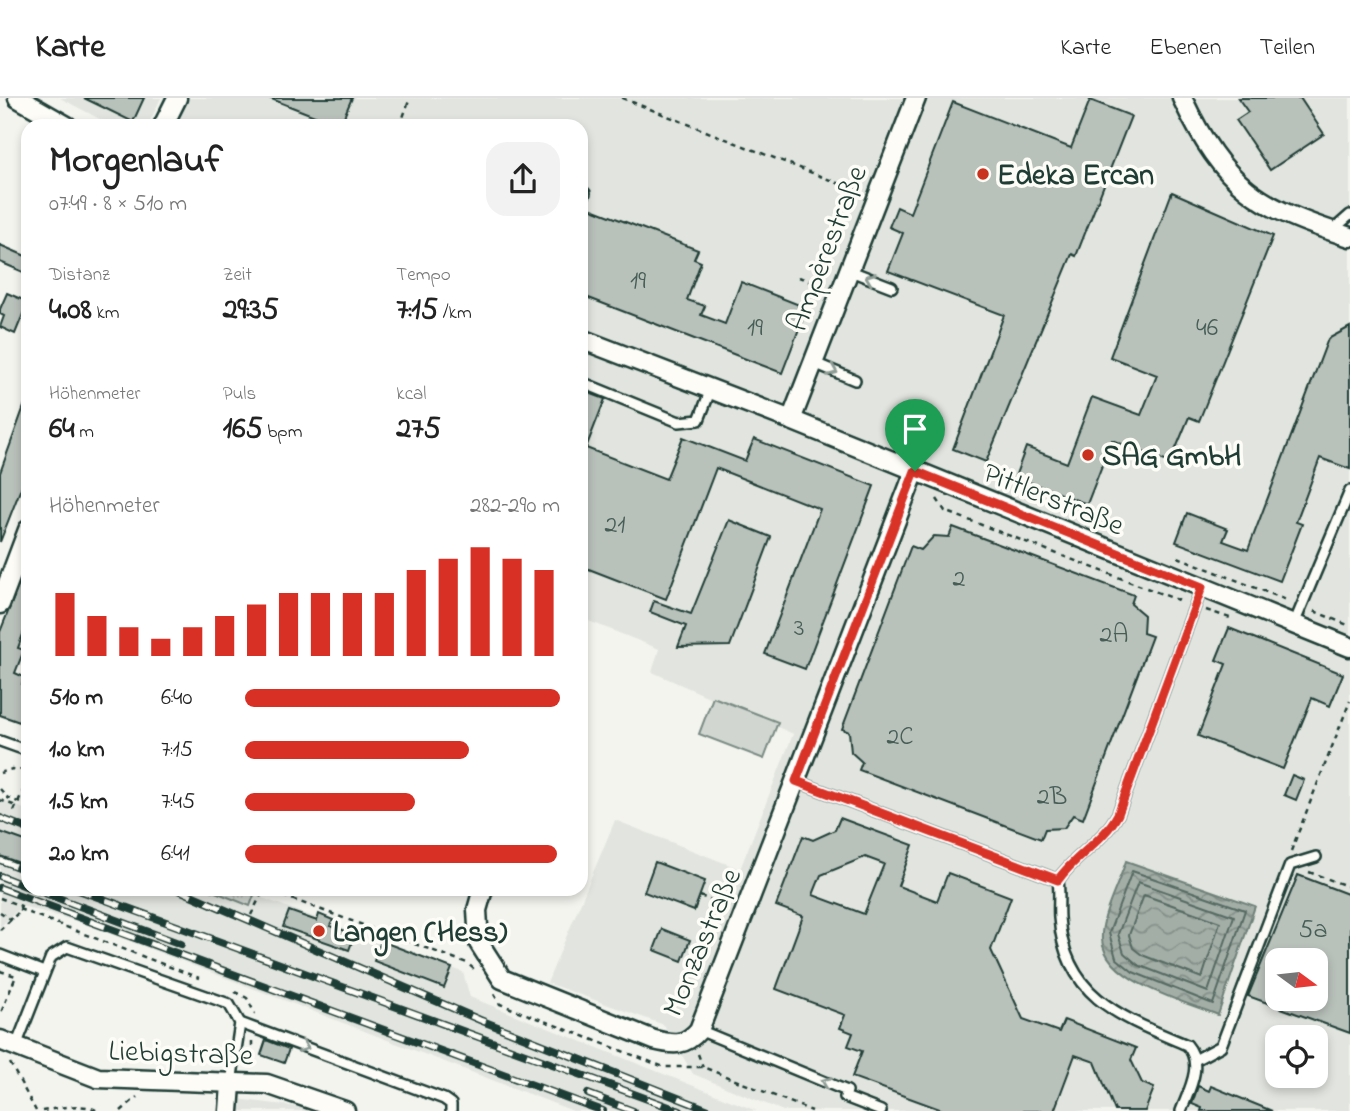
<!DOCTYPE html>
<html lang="de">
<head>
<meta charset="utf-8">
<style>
  :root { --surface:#fff; --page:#f2f2f2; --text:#222; --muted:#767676; --line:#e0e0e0; --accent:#d93025 }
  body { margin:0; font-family:"Indie Flower",sans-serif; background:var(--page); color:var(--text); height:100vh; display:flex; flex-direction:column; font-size:26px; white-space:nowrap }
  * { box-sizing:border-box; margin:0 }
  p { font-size:23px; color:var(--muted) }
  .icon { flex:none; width:38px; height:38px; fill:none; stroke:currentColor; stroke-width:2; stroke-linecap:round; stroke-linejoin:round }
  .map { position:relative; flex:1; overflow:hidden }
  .panel { position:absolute; left:21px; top:21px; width:567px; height:777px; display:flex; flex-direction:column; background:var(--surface); border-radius:21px; box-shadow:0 4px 10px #0003 }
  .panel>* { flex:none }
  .needle { width:46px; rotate:105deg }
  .tools { position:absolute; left:1265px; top:850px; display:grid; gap:14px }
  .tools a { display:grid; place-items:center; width:63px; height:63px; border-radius:14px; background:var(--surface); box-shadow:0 4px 10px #0003; font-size:35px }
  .pin { position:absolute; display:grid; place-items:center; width:60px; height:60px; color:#fff; margin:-72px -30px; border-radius:50% 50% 50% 0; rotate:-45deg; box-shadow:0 0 7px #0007 }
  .pin .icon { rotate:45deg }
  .round { display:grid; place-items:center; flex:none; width:74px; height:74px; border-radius:21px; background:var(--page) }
  .summary { display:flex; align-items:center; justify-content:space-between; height:119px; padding:0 28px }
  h1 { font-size:38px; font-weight:700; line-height:52px }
  .stats { display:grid; grid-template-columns:repeat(3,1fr); gap:10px; height:119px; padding:7px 28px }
  .stats div { display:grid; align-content:center }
  .stats b { font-size:30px; font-weight:700 }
  .stats small { font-size:19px; font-weight:400 }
  .stats p { font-size:19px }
  .chart { height:196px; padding:14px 28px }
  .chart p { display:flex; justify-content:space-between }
  .chart svg { width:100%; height:126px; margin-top:7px; stroke:var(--accent); stroke-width:6 }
  ul { padding:0 28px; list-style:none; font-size:23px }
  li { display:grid; grid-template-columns:112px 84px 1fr; align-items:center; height:52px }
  li i { height:18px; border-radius:9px; background:var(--accent) }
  header { display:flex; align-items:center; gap:42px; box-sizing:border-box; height:98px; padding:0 35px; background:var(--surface); border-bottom:2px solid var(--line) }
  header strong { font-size:33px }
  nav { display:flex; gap:38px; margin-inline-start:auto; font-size:24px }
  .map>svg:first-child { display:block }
  .built { fill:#e2e5df; fill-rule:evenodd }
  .grass { fill:url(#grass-tufts); stroke:#788a82; stroke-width:2 }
  .green { fill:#d1d6d1; stroke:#788a82; stroke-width:2 }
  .water { fill:url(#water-waves); stroke:#6e8179; stroke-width:2 }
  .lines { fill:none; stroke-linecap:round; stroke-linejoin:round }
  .shore { stroke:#546a62; stroke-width:2 }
  .building { fill:#b9c1bb; stroke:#1f3d34; stroke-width:2; fill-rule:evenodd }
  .lane-casing { stroke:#1f3d34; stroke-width:14 }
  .street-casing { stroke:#1f3d34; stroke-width:23 }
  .path { stroke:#1f3d34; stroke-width:2.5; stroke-dasharray:5 5; stroke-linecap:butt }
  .lane { stroke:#fdfcf7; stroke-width:9 }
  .street { stroke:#fdfcf7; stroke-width:18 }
  .rail-casing { stroke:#1f3d34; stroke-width:8 }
  .rail { stroke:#fdfcf7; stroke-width:5; stroke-dasharray:16; stroke-linecap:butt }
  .oneway { stroke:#8e9c96 }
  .route-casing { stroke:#fff; stroke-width:14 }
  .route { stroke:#d93025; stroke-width:9 }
  .poi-dot { fill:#c8321e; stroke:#fdfcf7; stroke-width:2.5 }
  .labels { text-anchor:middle; stroke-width:7; stroke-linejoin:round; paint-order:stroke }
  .number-label { font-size:26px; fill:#465e56 }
  .poi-label { font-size:30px; font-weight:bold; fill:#1f3d34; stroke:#fdfcf7; text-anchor:start }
  .street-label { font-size:30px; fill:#1f3d34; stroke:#fdfcf7 }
</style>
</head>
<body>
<header>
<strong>Karte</strong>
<nav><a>Karte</a><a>Ebenen</a><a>Teilen</a></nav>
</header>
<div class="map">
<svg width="1350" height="1013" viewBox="0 0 1350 1013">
  <defs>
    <pattern id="grass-tufts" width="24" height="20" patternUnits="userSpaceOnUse" patternTransform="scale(1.75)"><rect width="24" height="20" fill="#d1d6d1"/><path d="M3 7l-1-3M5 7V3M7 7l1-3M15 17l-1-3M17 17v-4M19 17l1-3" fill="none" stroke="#b3b9b4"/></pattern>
    <pattern id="water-waves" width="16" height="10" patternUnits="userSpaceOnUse" patternTransform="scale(1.75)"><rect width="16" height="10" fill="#a3aea7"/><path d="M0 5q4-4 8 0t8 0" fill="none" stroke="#848f89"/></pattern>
  </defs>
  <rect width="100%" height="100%" fill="#f4f4ef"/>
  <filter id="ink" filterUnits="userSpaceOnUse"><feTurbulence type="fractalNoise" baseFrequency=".0143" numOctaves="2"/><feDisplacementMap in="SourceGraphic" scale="14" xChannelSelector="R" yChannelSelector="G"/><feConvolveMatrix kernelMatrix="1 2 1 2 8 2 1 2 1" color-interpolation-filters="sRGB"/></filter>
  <g filter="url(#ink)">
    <!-- built -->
    <g class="built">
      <path d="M60 0H161L148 28H113Z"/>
      <path d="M176 0H1350V1013H783L693 976 664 927 547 885 615 722 740 771 793 636 652 574 659 551 581 520V28H162ZM1278 863H1316V901H1278ZM1278 940H1316V978H1278Z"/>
      <path d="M0 700 28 713V791H238L463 874 470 899 757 1013H573L82 825 22 808 0 829Z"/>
      <path d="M238 1001 299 1009 309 1013H238Z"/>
    </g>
    <!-- grass -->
    <path class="grass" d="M208 791H238L254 797 250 808Z"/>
    <!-- green -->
    <path class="green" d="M713 599 778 624 764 661 699 636Z"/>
    <!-- water -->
    <path class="water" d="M1126 763 1255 808 1218 917C1184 903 1097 882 1102 835 1104 812 1119 785 1126 763Z"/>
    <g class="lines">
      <!-- shore -->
      <g class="shore">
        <path d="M1132 773 1245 812 1213 906 1133 874 1116 860 1109 835Z"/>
        <path d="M1138 784 1234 818 1208 894 1138 867 1124 855 1118 836Z"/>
        <path d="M1144 797 1220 824 1202 880 1142 857 1133 850 1129 837Z"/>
      </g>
    </g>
    <!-- building -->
    <g class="building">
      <path d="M84 0H144L133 24Z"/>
      <path d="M269 0H352L340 28Z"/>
      <path d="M1238 0H1300L1324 36 1270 72 1236 22 1248 14Z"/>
      <path d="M1090 2 1131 18 1076 158 1072 156 986 364 953 351 1004 217 888 173 903 135 889 129 897 109 910 115 953 4 1071 50Z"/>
      <path d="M1172 94 1273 138 1199 323 1189 319 1170 365 1112 342 1087 406 1015 379 1026 349 1067 365 1092 299 1141 317 1157 277 1110 259Z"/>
      <path d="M587 109 698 152 694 161 701 164 687 202 705 208 701 217 725 226 741 184 807 210 782 275 581 197V125Z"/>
      <path d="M0 147 28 159V176L0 164Z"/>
      <path d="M7 195 28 204 15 236 0 229 4 218 0 216V211Z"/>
      <path d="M1350 229V371L1320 360 1296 424 1302 426 1280 483 1176 444 1187 415 1228 431 1223 443 1248 452 1328 241Z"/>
      <path d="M581 292 605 301 586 350 666 381 683 339 745 363 754 341 874 388 805 571 765 556 820 411 716 370 666 501 581 468Z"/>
      <path d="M26 303 28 372 0 444V375Z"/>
      <path d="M729 422 771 439 730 548 678 549 686 528 650 514 654 503 691 516Z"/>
      <path d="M953 429 1134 497 1131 506 1144 517 1143 535 1152 538 1083 721 1073 717 1064 730 1045 731 1041 741 859 672 862 664 851 654 849 634 842 631 911 448 921 452 934 438 949 439Z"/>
      <path d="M28 464V523L18 550 24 552 15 575 24 579 22 586 28 588V627L0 617V534Z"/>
      <path d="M1229 530 1343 576 1330 608 1312 600 1283 671 1198 638 1226 566 1216 562Z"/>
      <path d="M1292 677 1304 682 1296 702 1284 697Z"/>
      <path d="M840 720 913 747 898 788 937 803 948 775 1011 799 991 852 1023 921 1059 934 1064 922 1136 950 1131 962 1142 985 1154 990 1145 1013H1115L1095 964 1075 957 1054 1013H945L852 979 862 953 848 948 853 935 840 930 845 917 776 891 803 818 776 808 803 738 813 742 835 732ZM865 759 884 766 864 816 813 797 821 777Z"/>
      <path d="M0 734 28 744V768L0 758Z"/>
      <path d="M655 764 705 783 694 813 644 794Z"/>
      <path d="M1298 777 1350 797V935L1248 898ZM1278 863H1316V901H1278Z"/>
      <path d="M289 813 317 823 319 816 333 822 330 828 355 836 349 852 283 829Z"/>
      <path d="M662 831 690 842 682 863 654 852Z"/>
      <path d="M381 843 452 870 444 890 374 863Z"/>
      <path d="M266 942 289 951 284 965 261 957Z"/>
      <path d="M1198 988 1209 993 1211 988 1272 1013H1201L1202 1010 1192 1006Z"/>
    </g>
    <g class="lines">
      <!-- lane casing -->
      <g class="lane-casing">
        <g id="lane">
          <path d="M581 105 585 95"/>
          <path d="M1333 132 1350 117"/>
          <path d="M848 172 892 189"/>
          <path d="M812 264 855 282"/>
          <path d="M581 284 679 324 699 322 711 291"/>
          <path d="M1294 526 1350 393"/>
          <path d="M0 643 28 653"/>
          <path d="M796 683 1058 782C1060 795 1058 807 1059 820 1065 900 1123 920 1187 947 1204 967 1189 992 1181 1013"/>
          <path d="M1058 782C1075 757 1103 744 1118 716L1202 489"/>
          <path d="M0 857 44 874"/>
          <path d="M240 925 444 1001 451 1006V1013"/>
          <path d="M699 932 847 993 845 999 881 1013"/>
          <path d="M16 948 51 859 67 849 229 906 240 925 231 985"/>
          <path d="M1195 962 1221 948 1290 767 1316 759"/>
        </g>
      </g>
      <!-- street casing -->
      <g class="street-casing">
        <g id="street">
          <path d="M18 0 67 28"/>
          <path d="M1182 0C1224 89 1258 110 1350 139"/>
          <path d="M163 28 177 0"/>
          <path d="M581 241 791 322 1350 549"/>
          <path d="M791 322 916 0"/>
          <path d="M0 506 28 432"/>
          <path d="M483 791 477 812 479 845 502 881 654 942C674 947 685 948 699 932L915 373"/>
          <path d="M0 942 98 980 267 986 345 1013"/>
          <path d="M229 1013 231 987"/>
        </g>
      </g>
      <!-- path -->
      <g class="path">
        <path d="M622 0 863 95"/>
        <path d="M400 28 410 0"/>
        <path d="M799 179 826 190"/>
        <path d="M919 356 930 312"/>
        <path d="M937 401 945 413 1183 504"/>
        <path d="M1178 459 1289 503"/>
        <path d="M1206 512 1233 521"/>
        <path d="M1314 513 1350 528"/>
        <path d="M0 675 12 671 28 672"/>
        <path d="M0 691 8 700 28 708"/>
        <path d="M0 702 16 708"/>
        <path d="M14 713 28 682"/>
        <path d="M1291 753 1350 603"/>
        <path d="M1309 774 1350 789"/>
        <path d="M264 791 467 865 475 872"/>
        <path d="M700 798 729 809"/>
        <path d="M0 800 21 808 17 816 0 832"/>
        <path d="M19 811 199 880"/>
        <path d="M0 814 12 822"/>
        <path d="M251 817 264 791"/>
        <path d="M0 873 16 878 0 917"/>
        <path d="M235 894 247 900 255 916"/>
        <path d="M494 896 500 906 664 969H703L812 1013"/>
        <path d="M252 943V964L258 969"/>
        <path d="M698 956 703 969"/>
        <path d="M10 965 36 1013"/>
        <path d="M42 1013C60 1010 82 1004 98 1013"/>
        <path d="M121 1013 137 999"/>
      </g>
      <!-- lane -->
      <use href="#lane" class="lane"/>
      <!-- street -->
      <use href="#street" class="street"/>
      <!-- rail casing -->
      <g class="rail-casing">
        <g id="rail">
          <path d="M0 720 28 731"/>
          <path d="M0 762 28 773"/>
          <path d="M0 778 28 789"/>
          <path d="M0 790 603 1013"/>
          <path d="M34 791 181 846"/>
          <path d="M76 791 680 1013"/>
          <path d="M177 791 480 922 711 1013"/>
          <path d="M588 996 633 1013"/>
        </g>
      </g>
      <!-- rail -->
      <use href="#rail" class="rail"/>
    </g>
    <!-- one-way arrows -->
    <defs><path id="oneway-chevron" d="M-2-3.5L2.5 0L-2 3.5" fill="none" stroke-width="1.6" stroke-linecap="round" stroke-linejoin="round" transform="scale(1.75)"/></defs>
    <g class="oneway">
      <use href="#oneway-chevron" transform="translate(870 180) rotate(-159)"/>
      <use href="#oneway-chevron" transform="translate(833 273) rotate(23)"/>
      <use href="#oneway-chevron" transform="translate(304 949) rotate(20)"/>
      <use href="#oneway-chevron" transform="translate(826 984) rotate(-158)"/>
    </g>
  </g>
  <g class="lines" filter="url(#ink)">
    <!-- route casing -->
    <g class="route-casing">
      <path id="route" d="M915 373 1202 489 1118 716C1103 744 1075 757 1058 782L796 683Z"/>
    </g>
    <!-- route -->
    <use href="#route" class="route"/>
  </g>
  <!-- markers -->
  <g class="poi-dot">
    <circle cx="983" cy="76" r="7"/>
    <circle cx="1088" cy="357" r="7"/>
    <circle cx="319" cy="833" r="7"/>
  </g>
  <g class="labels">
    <!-- number labels -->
    <g class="number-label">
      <text x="638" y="190">19</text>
      <text x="755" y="237">19</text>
      <text x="1207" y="237">46</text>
      <text x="615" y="434">21</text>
      <text x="959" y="488">2</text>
      <text x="799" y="537">3</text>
      <text x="1114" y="544">2A</text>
      <text x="900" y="646">2C</text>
      <text x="1052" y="706">2B</text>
      <text x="1313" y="839">5a</text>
    </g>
    <!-- poi labels -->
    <g class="poi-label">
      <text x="997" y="86">Edeka Ercan</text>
      <text x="1102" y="367">SAG GmbH</text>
      <text x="333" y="843">Langen (Hess)</text>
    </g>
    <!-- street labels -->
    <g class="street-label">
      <text transform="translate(826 150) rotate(-69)" y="10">Ampèrestraße</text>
      <text transform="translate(1054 400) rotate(22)" y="10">Pittlerstraße</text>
      <text transform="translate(701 844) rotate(-67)" y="10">Monzastraße</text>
      <text transform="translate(181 954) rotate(2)" y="10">Liebigstraße</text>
    </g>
  </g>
</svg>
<div class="tools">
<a><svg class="needle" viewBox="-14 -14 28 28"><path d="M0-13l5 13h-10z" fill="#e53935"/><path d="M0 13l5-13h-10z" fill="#767676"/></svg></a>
<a><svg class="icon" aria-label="locate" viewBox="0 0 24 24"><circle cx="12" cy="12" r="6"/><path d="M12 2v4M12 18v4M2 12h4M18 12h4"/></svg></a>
</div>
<div class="pin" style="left:915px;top:373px;background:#1e9e55"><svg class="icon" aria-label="arrive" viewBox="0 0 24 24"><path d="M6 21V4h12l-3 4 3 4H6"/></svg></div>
<section class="panel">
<div class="summary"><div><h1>Morgenlauf</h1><p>07:49 · 8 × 510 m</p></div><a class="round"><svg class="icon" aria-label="share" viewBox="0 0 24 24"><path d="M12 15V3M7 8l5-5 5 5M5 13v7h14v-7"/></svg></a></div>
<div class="stats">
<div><p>Distanz</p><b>4.08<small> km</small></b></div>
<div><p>Zeit</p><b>29:35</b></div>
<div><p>Tempo</p><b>7:15<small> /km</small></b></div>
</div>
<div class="stats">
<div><p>Höhenmeter</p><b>64<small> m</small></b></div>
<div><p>Puls</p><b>165<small> bpm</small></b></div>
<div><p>kcal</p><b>275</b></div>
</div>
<div class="chart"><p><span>Höhenmeter</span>282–290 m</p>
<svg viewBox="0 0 160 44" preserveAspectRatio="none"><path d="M5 44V22M15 44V30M25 44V34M35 44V38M45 44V34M55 44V30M65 44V26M75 44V22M85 44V22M95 44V22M105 44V22M115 44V14M125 44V10M135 44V6M145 44V10M155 44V14"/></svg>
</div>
<ul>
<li><b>510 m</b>6:40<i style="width:100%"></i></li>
<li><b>1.0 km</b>7:15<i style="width:71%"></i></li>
<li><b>1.5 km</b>7:45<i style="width:54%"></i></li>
<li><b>2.0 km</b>6:41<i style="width:99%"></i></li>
</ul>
</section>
</div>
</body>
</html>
